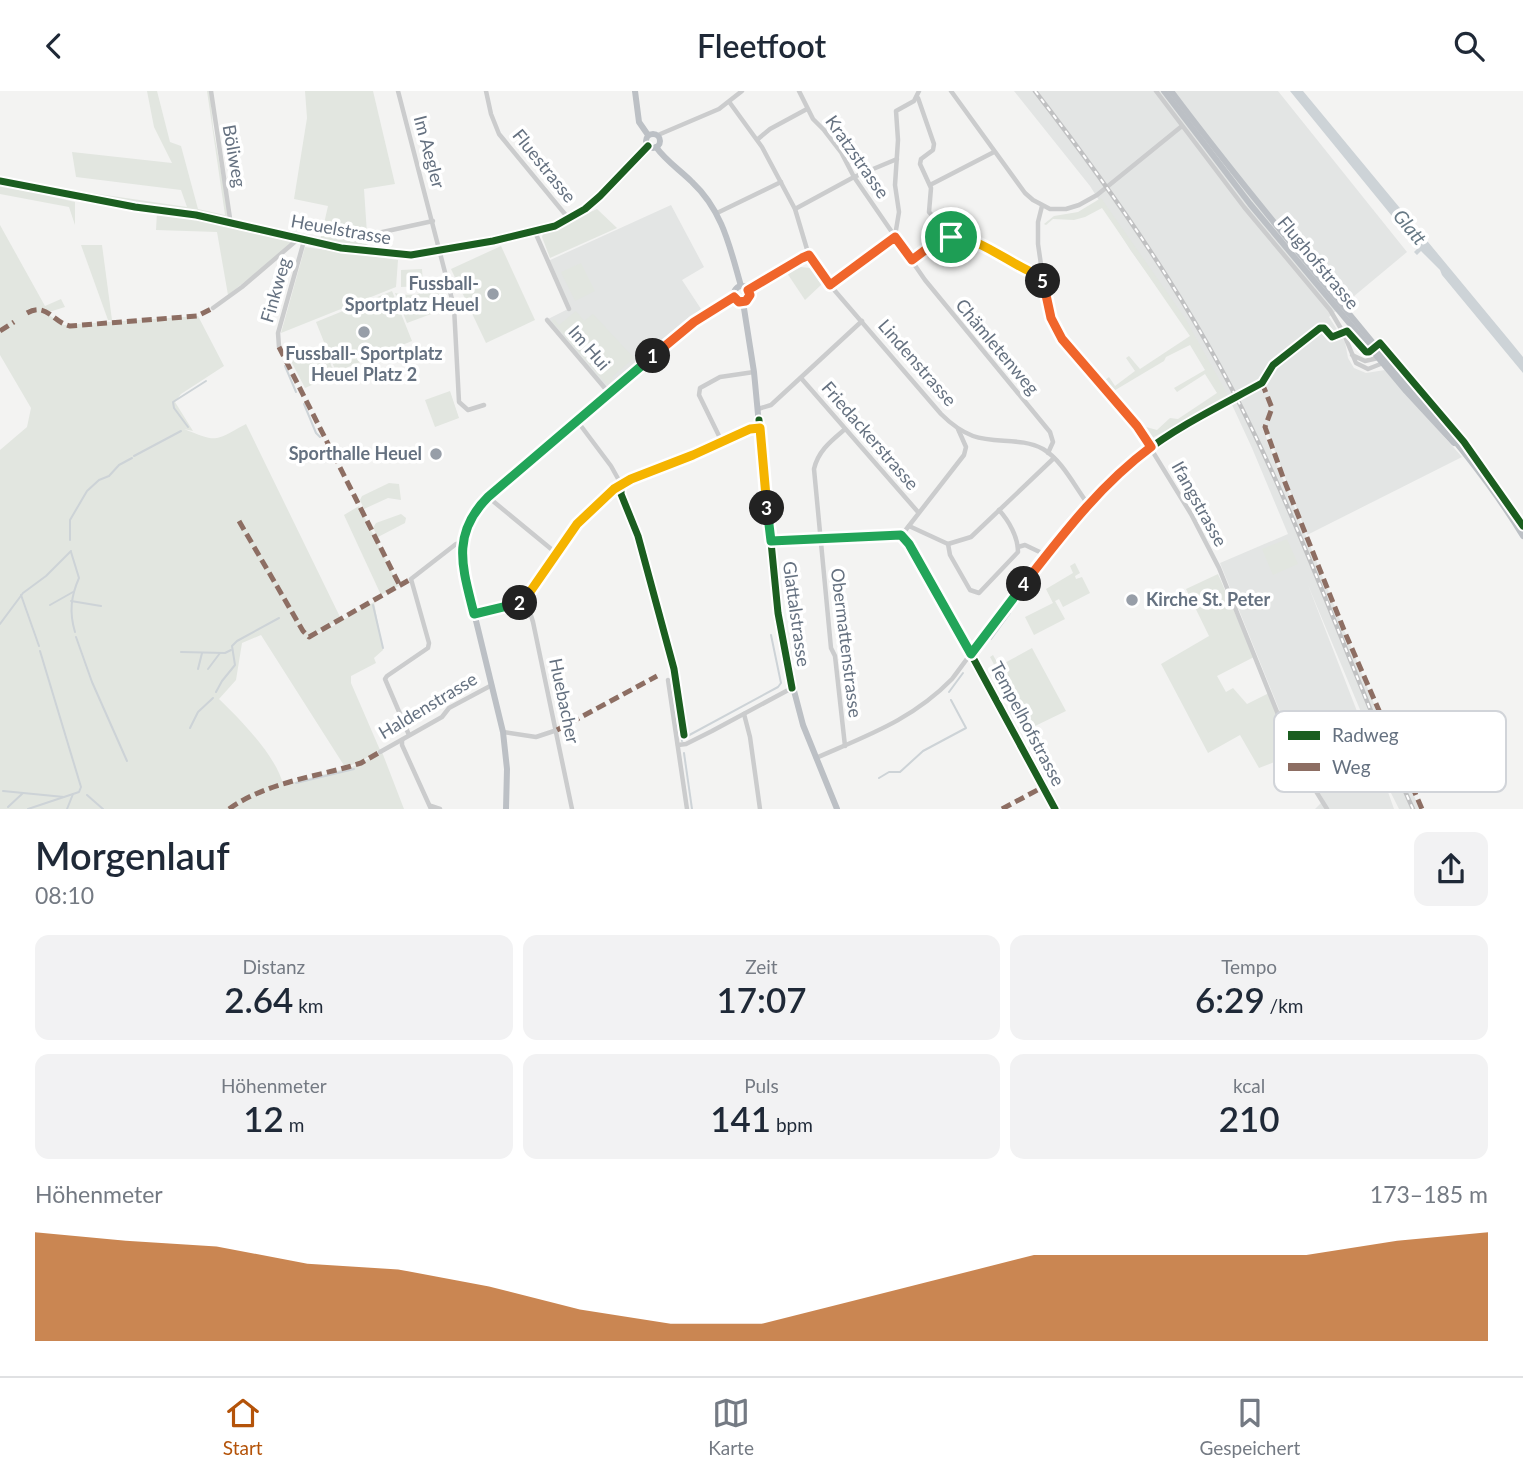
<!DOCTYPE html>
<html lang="de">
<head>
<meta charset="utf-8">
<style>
  :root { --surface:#fff; --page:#f2f2f3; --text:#1f2937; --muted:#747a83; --line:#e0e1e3; --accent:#b45309 }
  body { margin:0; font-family:Lato,sans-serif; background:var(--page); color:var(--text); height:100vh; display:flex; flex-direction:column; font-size:26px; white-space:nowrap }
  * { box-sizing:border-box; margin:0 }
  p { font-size:23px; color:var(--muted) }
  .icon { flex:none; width:38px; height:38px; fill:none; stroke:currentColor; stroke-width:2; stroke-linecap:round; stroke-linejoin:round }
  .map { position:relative; height:718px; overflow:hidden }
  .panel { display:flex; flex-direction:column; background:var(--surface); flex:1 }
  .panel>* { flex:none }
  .pin { position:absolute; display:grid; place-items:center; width:60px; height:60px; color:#fff; margin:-30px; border:4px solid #fff; border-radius:50%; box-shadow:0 2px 7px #0007 }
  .km { position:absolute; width:35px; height:35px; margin:-18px; border-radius:50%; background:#222; color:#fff; font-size:19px; line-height:35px; text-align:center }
  .round { display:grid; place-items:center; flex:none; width:74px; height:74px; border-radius:14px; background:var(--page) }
  .head { display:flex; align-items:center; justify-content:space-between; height:119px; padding:0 35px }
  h1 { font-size:38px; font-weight:600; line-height:52px }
  .stats { display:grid; grid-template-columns:repeat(3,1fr); gap:10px; height:119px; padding:7px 35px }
  .stats div { display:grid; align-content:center; border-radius:14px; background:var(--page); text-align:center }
  .stats b { font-size:35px; font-weight:600 }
  .stats small { font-size:19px; font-weight:400 }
  .stats p { font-size:19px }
  .chart { height:196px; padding:14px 35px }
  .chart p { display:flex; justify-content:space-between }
  .chart svg { width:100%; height:126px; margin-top:7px; fill:var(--accent); opacity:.7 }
  header { display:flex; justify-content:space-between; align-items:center; height:91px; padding:0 35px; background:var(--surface); font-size:32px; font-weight:600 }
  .dock { display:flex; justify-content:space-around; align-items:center; height:98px; border-top:2px solid var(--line); background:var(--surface); font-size:19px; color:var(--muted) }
  .dock a { display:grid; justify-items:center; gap:4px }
  .dock .selected { color:var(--accent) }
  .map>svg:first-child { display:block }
  .built { fill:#e3e5e4; fill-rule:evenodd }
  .green { fill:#e2e6e0 }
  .water { fill:#cdd3d7 }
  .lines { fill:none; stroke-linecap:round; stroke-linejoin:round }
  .stream { stroke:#cdd3d7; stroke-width:2 }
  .street { stroke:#cbcccd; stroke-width:4.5 }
  .secondary { stroke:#bcc0c5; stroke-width:6 }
  .rail-casing { stroke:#c0c1c2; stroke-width:4.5 }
  .rail { stroke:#fff; stroke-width:2; stroke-dasharray:5; stroke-linecap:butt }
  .quiet { stroke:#8d6e63; stroke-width:5; stroke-dasharray:10 5; stroke-linecap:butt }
  .cycleway-casing { stroke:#fff; stroke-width:11 }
  .cycleway { stroke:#1b5e20; stroke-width:7 }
  .split-1-casing { stroke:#fff; stroke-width:14 }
  .split-2-casing { stroke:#fff; stroke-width:14 }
  .split-3-casing { stroke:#fff; stroke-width:14 }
  .split-4-casing { stroke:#fff; stroke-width:14 }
  .split-5-casing { stroke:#fff; stroke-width:14 }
  .split-6-casing { stroke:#fff; stroke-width:14 }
  .split-1 { stroke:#f0652b; stroke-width:9 }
  .split-2 { stroke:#22a559; stroke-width:9 }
  .split-3 { stroke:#f5b400; stroke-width:9 }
  .split-4 { stroke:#22a559; stroke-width:9 }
  .split-5 { stroke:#f0652b; stroke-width:9 }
  .split-6 { stroke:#f5b400; stroke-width:9 }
  .poi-dot { fill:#979ea8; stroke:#fff; stroke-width:2.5 }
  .labels { text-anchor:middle; stroke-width:7; stroke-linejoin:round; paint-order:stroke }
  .street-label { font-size:18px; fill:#657180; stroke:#fff }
  .poi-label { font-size:18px; font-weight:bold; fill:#657180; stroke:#fff; text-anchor:end }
  .water-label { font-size:19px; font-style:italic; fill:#667884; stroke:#fff }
  .key { fill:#fff; stroke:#d1d4d9; stroke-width:2 }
  .key-label { font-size:19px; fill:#657180 }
</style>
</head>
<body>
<header><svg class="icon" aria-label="back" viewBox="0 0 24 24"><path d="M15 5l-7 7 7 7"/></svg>Fleetfoot<svg class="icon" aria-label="search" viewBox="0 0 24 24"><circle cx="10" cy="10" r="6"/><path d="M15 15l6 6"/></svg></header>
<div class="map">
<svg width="1523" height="718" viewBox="0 0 1523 718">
  <rect width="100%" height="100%" fill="#f3f3f2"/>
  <!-- built -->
  <g class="built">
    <path d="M1014 0H1278L1407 161 1329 226 1345 251 1348 267 1354 277 1366 282 1385 279 1462 366 1307 444 1267 340 1262 336 1390 652 1420 718H1399L1382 684 1394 718H1315L1324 709 1301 673 1220 472 1288 443 1252 357 1227 303 1194 247 1131 160 1090 95ZM1308 494 1371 645 1374 664Z"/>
    <path d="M671 114 704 176 682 189 701 218 608 300 548 228 570 217 548 170Z"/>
  </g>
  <!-- green -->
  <g class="green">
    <path d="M147 0H157L170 51 181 55 198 118 225 124 207 0H210L213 36 230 131 79 104 78 100 187 116 181 99 76 86 72 61 172 72 154 36Z"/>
    <path d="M305 0H373L395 93 364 98 368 158 320 150 328 115 294 108 307 27Z"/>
    <path d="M0 92H5L6 95 75 111V134L69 116 0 103Z"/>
    <path d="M1101 107 1185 227 1229 306 1152 347 1143 339 1146 336 1157 339 1170 327 1178 328 1217 302 1205 283 1177 301 1174 297 1205 279 1190 254 1166 266 1164 270 1112 301 1104 290 1109 286 1115 295 1135 280 1126 267 1129 265 1140 278 1190 245 1102 117 1085 126 1074 129 1053 128 1046 134 1044 133 1054 125 1078 121Z"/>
    <path d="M597 118 617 137 550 167 542 146 543 143Z"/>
    <path d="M157 121 195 127 292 150 291 154 228 204 217 141 156 139Z"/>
    <path d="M0 134 45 215 61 208 65 216 46 222 64 234 198 225 224 275 181 303 175 311 193 340 184 338C219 352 214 350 246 333L341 528 309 546 326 539 374 511 383 559 374 567 376 572 351 585V592L380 659 360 671 345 676 261 544 242 552 236 589 219 608C239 627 278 667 283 694L352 676 382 661 404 718H0V359L27 336 31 317 0 264Z"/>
    <path d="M81 154H102L112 229H108Z"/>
    <path d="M501 155 535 229 486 252 451 178Z"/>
    <path d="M305 156 398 169 396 196 281 242Z"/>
    <path d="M581 172 595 200 575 210 561 181Z"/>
    <path d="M801 176 810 177 822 193 805 209 787 182Z"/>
    <path d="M422 178 423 195 401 196V179Z"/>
    <path d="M444 194 450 216 407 232 395 202C411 207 430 201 444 194Z"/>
    <path d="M392 200 412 250 336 281 316 231Z"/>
    <path d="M576 220 584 230 593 223 634 267 612 286 613 288 607 294 552 230 554 228 559 234Z"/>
    <path d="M324 256 335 284 305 297 291 270Z"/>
    <path d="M450 300 459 327 435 336 425 309Z"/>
    <path d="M389 392 399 393 401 409 388 407 364 418 360 409 362 405Z"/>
    <path d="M359 415 399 495 381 504 344 424Z"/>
    <path d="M401 423 406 427 405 432 378 446 373 437 376 432Z"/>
    <path d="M1287 448 1298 473 1273 484 1262 458Z"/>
    <path d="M1075 472 1080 482 1075 485 1076 488 1082 486 1090 502 1063 516 1059 508 1055 510 1065 528 1034 544 1025 526 1053 512 1046 498 1073 482 1070 475Z"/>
    <path d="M1218 483 1254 566 1217 585 1226 601 1233 597 1247 613 1269 602 1295 663 1259 677 1240 644 1208 662 1161 573 1209 545 1186 498Z"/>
    <path d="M1032 557 1066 620 1033 636 1042 653 1038 655 990 566 993 564 999 575Z"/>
  </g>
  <!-- water -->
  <path class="water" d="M1290 0H1303L1510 250 1523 266V282L1442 184 1440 179 1421 160 1417 164 1414 161 1418 157Z"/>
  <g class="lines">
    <!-- stream -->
    <g class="stream">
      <path d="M285 275 296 301"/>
      <path d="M304 313 316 342 320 346"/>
      <path d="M188 336 174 317 173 311 206 290"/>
      <path d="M134 365 181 340"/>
      <path d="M70 449V429L87 400 99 389 109 385 119 374 132 367"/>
      <path d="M71 461 79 487C71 505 69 521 75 541"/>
      <path d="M21 504 39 555"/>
      <path d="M71 510 101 515"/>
      <path d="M50 514 73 501"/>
      <path d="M373 514 383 557"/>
      <path d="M0 533 23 502 46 485 71 460"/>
      <path d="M76 546 92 591 127 670"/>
      <path d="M991 548 1010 522"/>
      <path d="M181 561 225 562 231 559"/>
      <path d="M198 578 202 562"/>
      <path d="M208 578 220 562"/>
      <path d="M675 599 682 647"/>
      <path d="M216 601 222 590 235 574 232 555 237 550 279 527"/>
      <path d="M949 601 963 582"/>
      <path d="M190 637 198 621 213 607"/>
      <path d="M682 650V648L778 596 781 592 771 544"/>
      <path d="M684 662 692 718"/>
      <path d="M879 687 889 681H900L923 660 966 637 951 609"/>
      <path d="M296 692 354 678"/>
      <path d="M3 700 64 706"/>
      <path d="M87 704 103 718"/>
      <path d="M8 716 23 702"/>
      <path d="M28 718 79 701 81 696 40 560"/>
      <path d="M67 718 73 703"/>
    </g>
    <!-- street -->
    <g class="street">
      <path d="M211 0 231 134"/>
      <path d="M398 0 454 216 459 311 468 319 484 314"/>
      <path d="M486 0 491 23 499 43 569 128"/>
      <path d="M799 0 813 28 824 39 841 61 854 86 925 189 1050 341 1053 351 1048 362"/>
      <path d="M951 0 1025 102 1033 109 1050 118H1066L1079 114 1097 104 1182 35"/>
      <path d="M1156 0 1244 116 1330 219 1343 241 1356 272 1368 278 1383 272"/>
      <path d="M918 7 934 53 933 59 921 68 920 73 931 97 929 121 951 146"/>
      <path d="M730 12 762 56 795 118 809 165 823 186 941 323C950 332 960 340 973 345 995 353 1021 346 1043 358 1062 369 1075 396 1088 413"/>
      <path d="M658 44 719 18 742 0"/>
      <path d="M758 48 770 38 807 18"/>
      <path d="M0 90 135 116 196 124 341 157 411 164 493 150 555 135 585 118 600 105 648 55"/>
      <path d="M930 94 994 61"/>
      <path d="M1042 115 1038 131V153L1046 208 1056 238 1072 262 1137 335 1191 423 1219 477 1296 668 1327 718"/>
      <path d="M795 118 854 86 897 68"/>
      <path d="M717 122 781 91"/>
      <path d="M535 141 569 218"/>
      <path d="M378 142 433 130"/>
      <path d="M895 145 899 121 895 94 898 49 896 20 914 10 919 0"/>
      <path d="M912 169C920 162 929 154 938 149 968 135 1013 177 1043 185"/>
      <path d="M830 194 895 146"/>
      <path d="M748 199 809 165"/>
      <path d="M213 217 242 196 297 149"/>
      <path d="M547 229 609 302"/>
      <path d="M279 256 278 242 304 150"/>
      <path d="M1352 264 1365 270 1378 267"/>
      <path d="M801 287 918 421"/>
      <path d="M758 318 771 314 862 230"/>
      <path d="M578 331 611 375 621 393"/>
      <path d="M844 339C831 350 818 360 814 378L831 557 835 565 845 655"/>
      <path d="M722 351 699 304 700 297 720 286 754 281"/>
      <path d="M488 406 556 462"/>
      <path d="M909 435 948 453 971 446 1054 367"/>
      <path d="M901 445 964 364 966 356 958 338"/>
      <path d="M771 450 901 445 909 453 924 479 1055 718"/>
      <path d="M948 453 950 464 970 499 979 502 1018 461C1018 446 1009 430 999 419"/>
      <path d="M1018 456 1025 454 1046 464"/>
      <path d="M523 511 529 518 533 531 572 718"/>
      <path d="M474 523 523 511 577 433 614 398 631 388 680 370 750 338 759 337"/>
      <path d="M668 589 687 718"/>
      <path d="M744 623 750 646 760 718"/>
      <path d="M503 641 536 646 557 639"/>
      <path d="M409 644 385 588 387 585 428 557 429 552 411 488 456 453 463 452"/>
      <path d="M402 649V654L431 718"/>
      <path d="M678 654 686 653 712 640 792 597"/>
      <path d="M380 661 442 626 449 617 492 594"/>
      <path d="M816 667C868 644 912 629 952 588 1010 511 1064 427 1139 365 1156 352 1175 342 1193 330"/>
      <path d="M431 715 440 718"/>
    </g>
    <!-- secondary -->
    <g class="secondary">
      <path d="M635 0 639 31 648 44"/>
      <path d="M1164 0 1250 113 1406 300 1454 352"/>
      <path d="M1171 0C1240 92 1314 180 1387 269 1435 326 1484 381 1523 445"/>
      <circle cx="653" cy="50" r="7"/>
      <path d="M656 56C666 70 680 79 692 91 723 120 730 157 741 195"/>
      <circle cx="742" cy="203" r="8"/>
      <path d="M743 211 754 281 773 482 782 554 803 634 837 718"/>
      <path d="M506 718 507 678 503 641 462 472C460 446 469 425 488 406L688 235 735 206"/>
    </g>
    <!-- rail casing -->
    <g class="rail-casing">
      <path id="rail" d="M1035 0C1117 106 1194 217 1252 338 1312 462 1356 593 1413 718"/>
    </g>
    <!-- rail -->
    <use href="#rail" class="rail"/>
    <!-- quiet -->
    <g class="quiet">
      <path d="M27 222C47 211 52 231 70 235L197 225 213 217"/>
      <path d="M0 240 14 231"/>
      <path d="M279 256 400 495"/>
      <path d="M1262 292 1272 317 1265 336 1284 389 1346 544 1422 718"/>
      <path d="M239 430 303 540 309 546 411 488"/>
      <path d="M557 639 657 585"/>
      <path d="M229 718C264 693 308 687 348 676L361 672 380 661"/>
      <path d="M1002 718 1043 696"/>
    </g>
    <!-- cycleway casing -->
    <g class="cycleway-casing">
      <g id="cycleway">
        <path d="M0 90 135 116 196 124 341 157 411 164 493 150 555 135 585 118 600 105 648 55"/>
        <path d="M759 329 778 522 792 597"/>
        <path d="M621 393V403L638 445 674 578 684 644"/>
        <path d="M1055 718 971 563C1022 493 1073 417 1142 363 1178 335 1222 314 1262 292L1273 274 1320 237H1324L1332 246 1347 240 1366 261H1369L1380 252 1464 351 1523 435"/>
      </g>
    </g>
    <!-- cycleway -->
    <use href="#cycleway" class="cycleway"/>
  </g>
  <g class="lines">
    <!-- split-1 casing -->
    <g class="split-1-casing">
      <path id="split-1" d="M653 265 694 231 734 206 739 211 746 210 750 204 748 199 802 167 809 164 830 194 895 146 912 169 937 150 951 146"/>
    </g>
    <!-- split-2 casing -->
    <g class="split-2-casing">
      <path id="split-2" d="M520 512 474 523C463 478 450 444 488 406L653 265"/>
    </g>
    <!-- split-3 casing -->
    <g class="split-3-casing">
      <path id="split-3" d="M520 512 523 511 577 433 614 398 631 388 693 364 750 338 760 337 767 417"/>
    </g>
    <!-- split-4 casing -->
    <g class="split-4-casing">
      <path id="split-4" d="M767 417 771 450 901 444 909 453 971 563 1024 493"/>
    </g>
    <!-- split-5 casing -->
    <g class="split-5-casing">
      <path id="split-5" d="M1024 493C1063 443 1100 394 1151 356L1137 335 1062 248 1051 227 1043 190"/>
    </g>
    <!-- split-6 casing -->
    <g class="split-6-casing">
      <path id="split-6" d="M951 146C980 145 1014 177 1043 186V190"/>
    </g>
    <!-- split-1 -->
    <use href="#split-1" class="split-1"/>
    <!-- split-2 -->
    <use href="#split-2" class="split-2"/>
    <!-- split-3 -->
    <use href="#split-3" class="split-3"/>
    <!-- split-4 -->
    <use href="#split-4" class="split-4"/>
    <!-- split-5 -->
    <use href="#split-5" class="split-5"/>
    <!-- split-6 -->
    <use href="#split-6" class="split-6"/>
  </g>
  <!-- markers -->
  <g class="poi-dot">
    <circle cx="493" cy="203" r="7"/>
    <circle cx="364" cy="241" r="7"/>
    <circle cx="436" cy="363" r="7"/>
    <circle cx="1132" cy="509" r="7"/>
  </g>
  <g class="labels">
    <!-- street labels -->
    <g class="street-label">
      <text transform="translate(429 61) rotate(75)" y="6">Im Aegler</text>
      <text transform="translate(234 65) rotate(80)" y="6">Böliweg</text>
      <text transform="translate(857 66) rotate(55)" y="6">Kratzstrasse</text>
      <text transform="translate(544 75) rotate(51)" y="6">Fluestrasse</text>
      <text transform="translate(341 139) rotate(10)" y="6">Heuelstrasse</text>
      <text transform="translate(1318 172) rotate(50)" y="6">Flughofstrasse</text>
      <text transform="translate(276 199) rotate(-74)" y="6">Finkweg</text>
      <text transform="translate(997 256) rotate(50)" y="6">Chämletenweg</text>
      <text transform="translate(589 257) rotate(49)" y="6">Im Hui</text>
      <text transform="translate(917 272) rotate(49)" y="6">Lindenstrasse</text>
      <text transform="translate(870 345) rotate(49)" y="6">Friedackerstrasse</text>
      <text transform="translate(1199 413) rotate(61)" y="6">Ifangstrasse</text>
      <text transform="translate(796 523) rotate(82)" y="6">Glattalstrasse</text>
      <text transform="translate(846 552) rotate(83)" y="6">Obermattenstrasse</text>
      <text transform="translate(564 610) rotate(78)" y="6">Huebacher</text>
      <text transform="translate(428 615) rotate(-31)" y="6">Haldenstrasse</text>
      <text transform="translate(1027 633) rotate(62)" y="6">Tempelhofstrasse</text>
    </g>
    <!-- poi labels -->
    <g class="poi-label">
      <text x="479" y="199">Fussball-<tspan x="479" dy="21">Sportplatz Heuel</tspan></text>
      <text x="364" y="269" text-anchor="middle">Fussball- Sportplatz<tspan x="364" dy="21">Heuel Platz 2</tspan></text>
      <text x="422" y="369">Sporthalle Heuel</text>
      <text x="1146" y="515" text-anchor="start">Kirche St. Peter</text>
    </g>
    <!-- water labels -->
    <g class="water-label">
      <text transform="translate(1410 136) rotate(50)" y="7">Glatt</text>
    </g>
  </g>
  <!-- legend -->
  <rect x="1274" y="620" width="232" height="81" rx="10" class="key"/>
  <rect x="1288" y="640" width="32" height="9" fill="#1b5e20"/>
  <rect x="1288" y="672" width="32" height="8" fill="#8d6e63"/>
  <g class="key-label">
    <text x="1332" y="651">Radweg</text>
    <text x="1332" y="683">Weg</text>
  </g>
</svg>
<div class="pin" style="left:951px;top:146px;background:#1e9e55"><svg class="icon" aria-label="arrive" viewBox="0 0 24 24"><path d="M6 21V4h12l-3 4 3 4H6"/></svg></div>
<b class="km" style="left:653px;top:265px">1</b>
<b class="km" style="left:520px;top:512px">2</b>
<b class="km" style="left:767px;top:417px">3</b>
<b class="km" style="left:1024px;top:493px">4</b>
<b class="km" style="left:1043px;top:190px">5</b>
</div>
<section class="panel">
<div class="head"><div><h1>Morgenlauf</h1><p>08:10</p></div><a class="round"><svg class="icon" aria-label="share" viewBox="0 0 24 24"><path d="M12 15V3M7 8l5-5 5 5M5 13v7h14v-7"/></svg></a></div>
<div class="stats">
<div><p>Distanz</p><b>2.64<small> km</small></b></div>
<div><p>Zeit</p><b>17:07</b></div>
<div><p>Tempo</p><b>6:29<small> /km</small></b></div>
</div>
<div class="stats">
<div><p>Höhenmeter</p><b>12<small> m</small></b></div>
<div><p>Puls</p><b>141<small> bpm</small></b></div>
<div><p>kcal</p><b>210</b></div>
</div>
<div class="chart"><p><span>Höhenmeter</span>173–185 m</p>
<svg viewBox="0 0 160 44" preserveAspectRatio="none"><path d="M0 44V6L10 9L20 11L30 17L40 19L50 25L60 33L70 38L80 38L90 30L100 22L110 14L120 14L130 14L140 14L150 9L160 6V44z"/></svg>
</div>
</section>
<nav class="dock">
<a class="selected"><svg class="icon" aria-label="home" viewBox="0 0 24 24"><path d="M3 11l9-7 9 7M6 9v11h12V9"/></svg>Start</a>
<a><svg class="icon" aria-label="map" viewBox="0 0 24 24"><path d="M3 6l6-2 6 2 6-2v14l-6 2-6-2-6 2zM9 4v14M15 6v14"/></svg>Karte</a>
<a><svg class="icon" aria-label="saved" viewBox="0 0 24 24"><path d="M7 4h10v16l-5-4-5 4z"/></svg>Gespeichert</a>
</nav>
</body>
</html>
